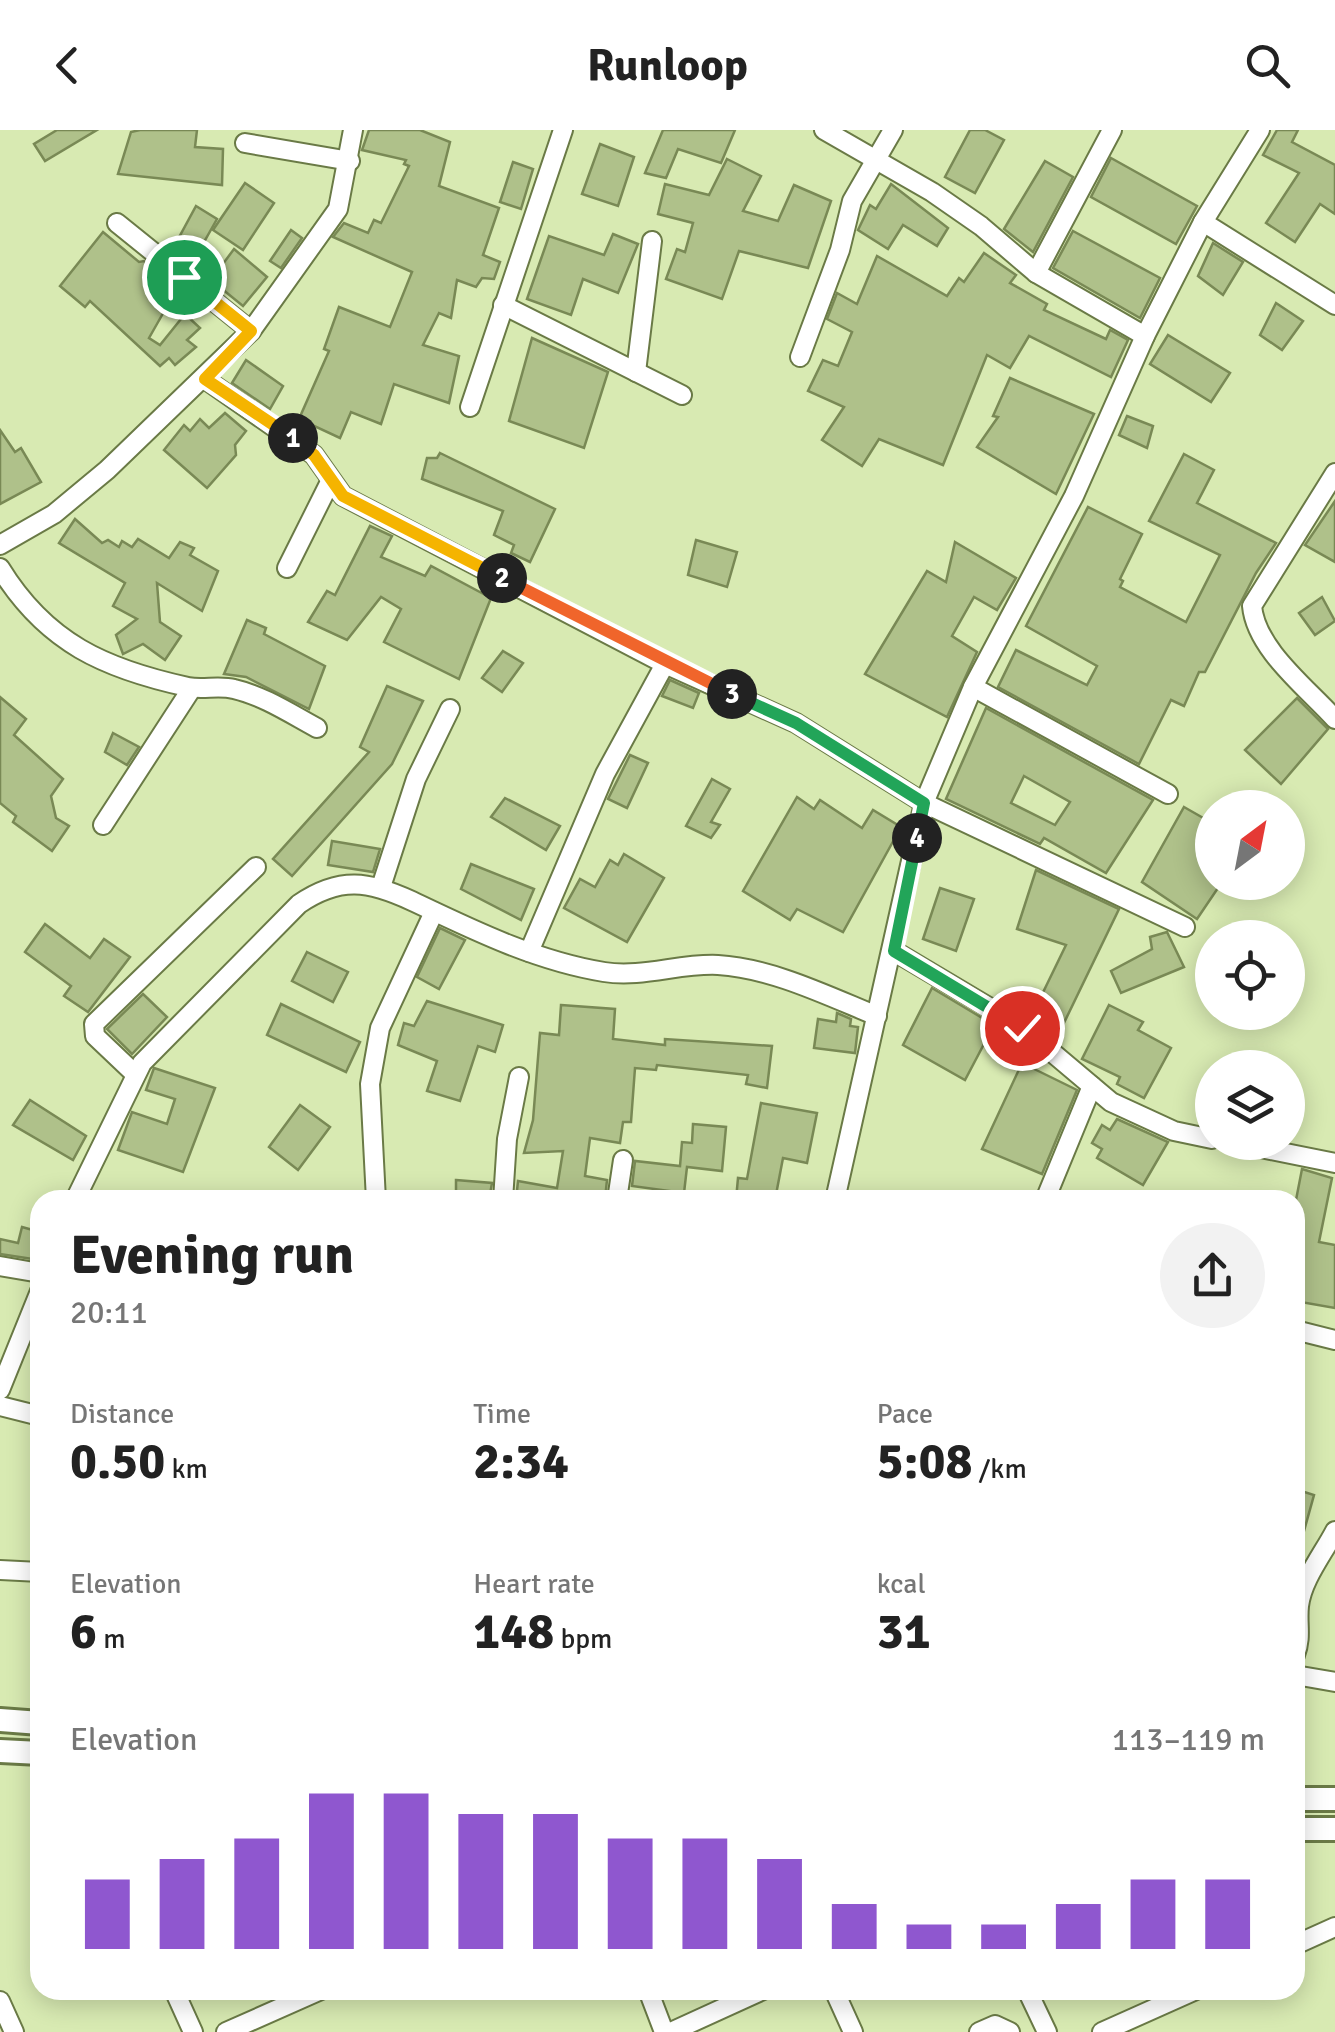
<!DOCTYPE html>
<html lang="en">
<head>
<meta charset="utf-8">
<style>
  :root { --surface:#fff; --page:#f2f2f2; --text:#222; --muted:#767676; --accent:#8f57cf }
  body { margin:0; font-family:Signika,sans-serif; background:var(--page); color:var(--text); height:100vh; display:flex; flex-direction:column; font-size:38px; white-space:nowrap }
  * { box-sizing:border-box; margin:0 }
  p { font-size:32px; color:var(--muted) }
  .icon { flex:none; width:55px; height:55px; fill:none; stroke:currentColor; stroke-width:2; stroke-linecap:round; stroke-linejoin:round }
  .map { position:relative; flex:1; overflow:hidden }
  .sheet { position:absolute; left:30px; top:1060px; width:1275px; height:810px; display:flex; flex-direction:column; background:var(--surface); border-radius:30px; box-shadow:0 5px 25px #0003 }
  .sheet>* { flex:none }
  .needle { width:65px; rotate:32deg }
  .fabs { position:absolute; left:1195px; top:660px; display:grid; gap:20px }
  .fabs a { display:grid; place-items:center; width:110px; height:110px; border-radius:50%; background:var(--surface); box-shadow:0 5px 25px #0003; font-size:50px }
  .pin { position:absolute; display:grid; place-items:center; width:85px; height:85px; color:#fff; margin:-42px; border:5px solid #fff; border-radius:50%; box-shadow:0 2px 10px #0007 }
  .km { position:absolute; width:50px; height:50px; margin:-25px; border-radius:50%; background:#222; color:#fff; font-size:28px; line-height:50px; text-align:center }
  .round { display:grid; place-items:center; flex:none; width:105px; height:105px; border-radius:52px; background:var(--page) }
  .headline { display:flex; align-items:center; justify-content:space-between; height:170px; padding:0 40px }
  h1 { font-size:55px; font-weight:800; line-height:75px }
  .figures { display:grid; grid-template-columns:repeat(3,1fr); gap:15px; height:170px; padding:10px 40px }
  .figures div { display:grid; align-content:center }
  .figures b { font-size:50px; font-weight:800 }
  .figures small { font-size:28px; font-weight:400 }
  .figures p { font-size:28px }
  .chart { height:280px; padding:20px 40px }
  .chart p { display:flex; justify-content:space-between }
  .chart svg { width:100%; height:180px; margin-top:10px; stroke:var(--accent); stroke-width:6 }
  header { display:flex; justify-content:space-between; align-items:center; height:130px; padding:0 40px; background:var(--surface); font-size:45px; font-weight:800 }
  .map>svg:first-child { display:block }
  .building { fill:#afc18a; stroke:#798955; stroke-width:2.5; fill-rule:evenodd }
  .lines { fill:none; stroke-linecap:round; stroke-linejoin:round }
  .minor-casing { stroke:#6a7a46; stroke-width:22 }
  .major-casing { stroke:#6a7a46; stroke-width:28 }
  .minor { stroke:#fff; stroke-width:18 }
  .major { stroke:#fff; stroke-width:22 }
  .split-1-casing { stroke:#fff; stroke-width:20 }
  .split-2-casing { stroke:#fff; stroke-width:20 }
  .split-3-casing { stroke:#fff; stroke-width:20 }
  .split-4-casing { stroke:#fff; stroke-width:20 }
  .split-5-casing { stroke:#fff; stroke-width:20 }
  .split-1 { stroke:#f5b400; stroke-width:12 }
  .split-2 { stroke:#f5b400; stroke-width:12 }
  .split-3 { stroke:#f0652b; stroke-width:12 }
  .split-4 { stroke:#22a559; stroke-width:12 }
  .split-5 { stroke:#22a559; stroke-width:12 }
</style>
</head>
<body>
<header><svg class="icon" aria-label="back" viewBox="0 0 24 24"><path d="M15 5l-7 7 7 7"/></svg>Runloop<svg class="icon" aria-label="search" viewBox="0 0 24 24"><circle cx="10" cy="10" r="6"/><path d="M15 15l6 6"/></svg></header>
<div class="map">
<svg width="1335" height="1902" viewBox="0 0 1335 1902">
  <rect width="100%" height="100%" fill="#d8eab2"/>
  <!-- building -->
  <g class="building">
    <path d="M57 0H97L45 31 34 14Z"/>
    <path d="M140 0H197L195 17 223 19 222 55 118 44 131 2Z"/>
    <path d="M369 0H420L450 12 439 56 499 78 483 125 500 132 494 149 482 148 476 157 457 150 451 188 439 183 423 215 459 226 449 273 394 254 381 294 351 282 340 308 299 289 329 221 324 219 339 177 390 197 412 142 333 107 344 93 368 103 374 90 381 93 409 36 404 34 406 30 362 20Z"/>
    <path d="M663 0H735L721 33 678 19 666 48 645 43Z"/>
    <path d="M970 0H985L1004 10 975 63 945 47Z"/>
    <path d="M1277 0H1298L1292 12 1335 35V84L1320 74 1295 112 1266 93 1299 43 1263 25Z"/>
    <path d="M600 14 634 27 618 76 582 64Z"/>
    <path d="M1111 28 1197 76 1176 114 1091 67Z"/>
    <path d="M727 29 761 46 743 81 778 91 794 55 831 71 808 138 739 121 722 169 666 149 677 119 685 122 693 93 658 84 665 54 709 65Z"/>
    <path d="M1045 31 1073 47 1033 122 1004 99Z"/>
    <path d="M513 32 533 39 521 79 500 72Z"/>
    <path d="M245 53 274 73 243 120 213 100Z"/>
    <path d="M891 54 948 98 937 116 903 95 888 119 858 100 870 75 876 79Z"/>
    <path d="M196 76 217 89 195 128 176 113Z"/>
    <path d="M291 100 302 108 281 138 270 131Z"/>
    <path d="M1073 101 1160 148 1140 188 1053 138Z"/>
    <path d="M103 102 139 132 144 131 174 164 149 208 160 215 185 184 200 198 187 210 196 217 175 235 169 228 160 236 90 171 85 177 60 156Z"/>
    <path d="M613 104 638 114 618 163 583 149 571 185 527 169 549 106 604 125Z"/>
    <path d="M1213 113 1243 132 1223 165 1198 146Z"/>
    <path d="M234 119 267 147 243 176 211 150Z"/>
    <path d="M984 123 1016 145 1010 153 1047 174 1044 180 1106 209 1110 200 1128 210 1111 247 1029 206 1010 238 987 225 943 335 879 309 862 336 822 310 844 277 808 261 823 230 838 236 852 202 827 189 837 163 857 174 877 126 947 166 959 148 964 152Z"/>
    <path d="M1276 173 1303 191 1282 220 1260 205Z"/>
    <path d="M1168 205 1230 243 1211 272 1150 234Z"/>
    <path d="M532 208 608 242 584 318 509 291Z"/>
    <path d="M246 230 283 256 270 279 232 253Z"/>
    <path d="M1010 248 1094 284 1056 364 977 317 998 287 993 286Z"/>
    <path d="M225 283 246 301 235 315 236 325 207 358 164 320 184 295 190 301 200 289 209 298Z"/>
    <path d="M1127 286 1153 296 1147 318 1119 305Z"/>
    <path d="M0 300 15 322 21 318 41 352 0 374Z"/>
    <path d="M440 323 555 379 530 432 511 423 514 415 494 405 503 381 422 349 427 328H437Z"/>
    <path d="M1184 324 1214 340 1197 373 1276 413 1256 443 1205 542H1199L1184 576 1171 570 1139 634 998 557 1016 520 1087 555 1097 536 1026 496 1088 377 1142 404 1120 449 1123 451 1120 457 1186 492 1220 425 1149 391Z"/>
    <path d="M1335 371V432L1305 415Z"/>
    <path d="M75 389 102 413 108 410 119 417 122 411 132 417 138 409 169 428 180 412 194 418 190 425 218 441 202 481 157 453 160 492 181 506 165 530 143 514 123 524 116 505 137 489 113 476 125 453 59 413Z"/>
    <path d="M370 396 392 406 381 427 425 446 431 436 491 468 459 549 384 512 401 479 381 467 347 510 308 492 327 461 335 465Z"/>
    <path d="M696 410 737 422 727 457 688 445Z"/>
    <path d="M955 412 1016 448 997 480 974 467 952 506 977 522 947 587 865 544 927 441 946 452Z"/>
    <path d="M1322 467 1335 491 1315 505 1299 483Z"/>
    <path d="M247 490 266 498 264 504 325 536 309 579 246 547 224 544Z"/>
    <path d="M503 521 523 533 502 562 482 548Z"/>
    <path d="M670 550 699 563 693 578 662 566Z"/>
    <path d="M387 556 423 571 392 634 292 746 273 729 369 622 360 617Z"/>
    <path d="M0 567 26 589 14 605 63 649 51 666 56 688 69 696 52 721 13 692 16 686 0 673Z"/>
    <path d="M1297 568 1328 599 1281 654 1245 620Z"/>
    <path d="M986 578 1153 670 1106 743 1044 708 1040 714 946 669ZM1024 646 1070 672 1055 695 1011 673Z"/>
    <path d="M113 603 139 617 127 635 105 622Z"/>
    <path d="M630 625 648 633 627 678 608 669Z"/>
    <path d="M712 649 730 659 711 692 720 695 711 708 686 696Z"/>
    <path d="M797 667 814 679 820 670 862 698 873 680 901 697 843 802 797 779 790 790 743 761Z"/>
    <path d="M505 668 560 696 546 720 491 687Z"/>
    <path d="M1184 677 1212 693 1204 715 1212 721V752H1222L1197 789 1142 752Z"/>
    <path d="M332 711 380 719 373 742 328 735Z"/>
    <path d="M624 724 664 748 627 812 564 778 580 749 595 757 610 730 618 735Z"/>
    <path d="M471 734 534 759 521 790 461 759Z"/>
    <path d="M1036 740 1119 779 1062 897 1034 881 1066 815 1017 799Z"/>
    <path d="M940 758 974 769 956 821 923 809Z"/>
    <path d="M45 794 90 828 104 809 130 827 88 882 64 866 71 856 25 822Z"/>
    <path d="M440 798 465 810 439 859 417 847Z"/>
    <path d="M1167 802 1184 837 1121 863 1111 841 1152 819 1150 807Z"/>
    <path d="M307 822 348 842 333 872 292 851Z"/>
    <path d="M932 858 994 895 965 950 903 915Z"/>
    <path d="M143 864 167 887 132 924 107 899Z"/>
    <path d="M427 871 503 895 495 922 478 916 460 971 427 961 437 931 398 915 404 893 414 896Z"/>
    <path d="M281 874 360 912 346 942 267 905Z"/>
    <path d="M561 875 615 879 613 909 665 915V909L772 916 767 958 746 954 748 945 657 935 656 940 635 938 631 992H623L620 1013 590 1008 585 1046 607 1050 605 1069 516 1070 518 1051 557 1058 563 1021 524 1023 533 990 540 903 559 905Z"/>
    <path d="M1109 875 1143 892 1138 900 1171 918 1144 968 1117 954 1120 947 1082 929Z"/>
    <path d="M837 883 851 889 850 896 858 897 855 923 814 918 818 889 836 892Z"/>
    <path d="M1022 933 1077 960 1042 1044 982 1019Z"/>
    <path d="M154 938 215 958 183 1042 118 1020 132 982 167 994 175 969 146 960Z"/>
    <path d="M30 970 86 1006 73 1030 13 995Z"/>
    <path d="M761 973 817 983 807 1033 783 1028 775 1070H736L738 1048 747 1049Z"/>
    <path d="M300 975 330 997 298 1040 269 1017Z"/>
    <path d="M1117 989 1168 1012 1143 1055 1097 1028 1102 1019 1092 1013 1102 995 1110 1000Z"/>
    <path d="M693 994 726 997 722 1041 687 1037 684 1063 632 1056 635 1031 680 1036 682 1012 692 1013Z"/>
    <path d="M1302 1039 1332 1048 1319 1112 1335 1115V1178L1295 1171V1075Z"/>
    <path d="M456 1050 492 1053 489 1070H456Z"/>
    <path d="M22 1097 40 1102 39 1130 0 1124V1109L18 1113Z"/>
    <path d="M1295 1359 1314 1365 1299 1419 1295 1418Z"/>
  </g>
  <g class="lines">
    <!-- minor casing -->
    <g class="minor-casing">
      <g id="minor">
        <path d="M824 0 932 62 981 96 1036 143 1145 206"/>
        <path d="M245 13 350 31"/>
        <path d="M1203 92 1335 175"/>
        <path d="M117 93 251 201"/>
        <path d="M1036 143 1112 0"/>
        <path d="M503 175 682 265"/>
        <path d="M800 227 840 120 852 71 893 0"/>
        <path d="M636 242 652 111"/>
        <path d="M205 249 314 325 343 366 665 534 796 593 924 673 1185 797"/>
        <path d="M470 277 563 0"/>
        <path d="M1335 343 1252 476C1256 519 1306 557 1335 589"/>
        <path d="M0 415 54 384 107 340 251 201 338 79 353 0"/>
        <path d="M0 438C46 513 105 539 188 557 203 560 219 555 234 559 264 566 291 584 317 598"/>
        <path d="M287 438 330 352"/>
        <path d="M973 557 1168 664"/>
        <path d="M103 695 192 558"/>
        <path d="M381 757 416 649 450 579"/>
        <path d="M894 821 1022 897 1111 972 1174 1001 1212 1009"/>
        <path d="M529 822 605 644 665 534"/>
        <path d="M135 944 95 906 94 894 256 737"/>
        <path d="M1231 1012 1335 1033"/>
        <path d="M75 1070 142 933 299 774C340 746 369 751 412 771 473 800 536 831 604 842 643 848 680 833 718 835 771 838 828 866 877 886"/>
        <path d="M376 1070 370 954 380 898 434 782"/>
        <path d="M503 1070 507 1009 519 947"/>
        <path d="M617 1070 623 1030"/>
        <path d="M835 1070 924 673 973 557 1074 366 1145 206 1203 92 1260 0"/>
        <path d="M1045 1070 1092 956"/>
        <path d="M0 1136 40 1143"/>
        <path d="M1295 1200 1335 1210"/>
        <path d="M0 1260 40 1161"/>
        <path d="M0 1276 40 1286"/>
        <path d="M0 1440 40 1442"/>
        <path d="M1295 1525C1302 1507 1297 1494 1299 1476 1302 1450 1323 1424 1335 1401"/>
        <path d="M1295 1545 1335 1552"/>
        <path d="M1295 1815 1335 1797"/>
        <path d="M174 1860 193 1902"/>
        <path d="M648 1860 664 1902"/>
        <path d="M834 1860 853 1902"/>
        <path d="M1027 1860 1047 1902"/>
        <path d="M0 1871 14 1902"/>
        <path d="M226 1902 321 1860"/>
        <path d="M671 1902 763 1860"/>
        <path d="M979 1902 995 1895 1010 1902"/>
        <path d="M1102 1902 1196 1860"/>
      </g>
    </g>
    <!-- major casing -->
    <g class="major-casing">
      <g id="major">
        <path d="M0 1590 40 1593"/>
        <path d="M0 1621 40 1623"/>
        <path d="M1295 1669H1335"/>
        <path d="M1295 1699H1335"/>
      </g>
    </g>
    <!-- minor -->
    <use href="#minor" class="minor"/>
    <!-- major -->
    <use href="#major" class="major"/>
  </g>
  <g class="lines">
    <!-- split-1 casing -->
    <g class="split-1-casing">
      <path id="split-1" d="M184 147 251 201 205 249 293 308"/>
    </g>
    <!-- split-2 casing -->
    <g class="split-2-casing">
      <path id="split-2" d="M293 308 314 325 343 366 502 448"/>
    </g>
    <!-- split-3 casing -->
    <g class="split-3-casing">
      <path id="split-3" d="M502 448 732 564"/>
    </g>
    <!-- split-4 casing -->
    <g class="split-4-casing">
      <path id="split-4" d="M732 564 796 593 924 673 917 708"/>
    </g>
    <!-- split-5 casing -->
    <g class="split-5-casing">
      <path id="split-5" d="M917 708 894 821 1022 898"/>
    </g>
    <!-- split-1 -->
    <use href="#split-1" class="split-1"/>
    <!-- split-2 -->
    <use href="#split-2" class="split-2"/>
    <!-- split-3 -->
    <use href="#split-3" class="split-3"/>
    <!-- split-4 -->
    <use href="#split-4" class="split-4"/>
    <!-- split-5 -->
    <use href="#split-5" class="split-5"/>
  </g>
</svg>
<div class="fabs">
<a><svg class="needle" viewBox="-14 -14 28 28"><path d="M0-13l5 13h-10z" fill="#e53935"/><path d="M0 13l5-13h-10z" fill="#767676"/></svg></a>
<a><svg class="icon" aria-label="locate" viewBox="0 0 24 24"><circle cx="12" cy="12" r="6"/><path d="M12 2v4M12 18v4M2 12h4M18 12h4"/></svg></a>
<a><svg class="icon" aria-label="layers" viewBox="0 0 24 24"><path d="M12 4l9 5-9 5-9-5zM3 14l9 5 9-5"/></svg></a>
</div>
<div class="pin" style="left:184px;top:147px;background:#1e9e55"><svg class="icon" aria-label="arrive" viewBox="0 0 24 24"><path d="M6 21V4h12l-3 4 3 4H6"/></svg></div>
<div class="pin" style="left:1022px;top:898px;background:#d93025"><svg class="icon" aria-label="check" viewBox="0 0 24 24"><path d="M5 12l5 5 9-10"/></svg></div>
<b class="km" style="left:293px;top:308px">1</b>
<b class="km" style="left:502px;top:448px">2</b>
<b class="km" style="left:732px;top:564px">3</b>
<b class="km" style="left:917px;top:708px">4</b>
<section class="sheet">
<div class="headline"><div><h1>Evening run</h1><p>20:11</p></div><a class="round"><svg class="icon" aria-label="share" viewBox="0 0 24 24"><path d="M12 15V3M7 8l5-5 5 5M5 13v7h14v-7"/></svg></a></div>
<div class="figures">
<div><p>Distance</p><b>0.50<small> km</small></b></div>
<div><p>Time</p><b>2:34</b></div>
<div><p>Pace</p><b>5:08<small> /km</small></b></div>
</div>
<div class="figures">
<div><p>Elevation</p><b>6<small> m</small></b></div>
<div><p>Heart rate</p><b>148<small> bpm</small></b></div>
<div><p>kcal</p><b>31</b></div>
</div>
<div class="chart"><p><span>Elevation</span>113–119 m</p>
<svg viewBox="0 0 160 44" preserveAspectRatio="none"><path d="M5 44V27M15 44V22M25 44V17M35 44V6M45 44V6M55 44V11M65 44V11M75 44V17M85 44V17M95 44V22M105 44V33M115 44V38M125 44V38M135 44V33M145 44V27M155 44V27"/></svg>
</div>
</section>
</div>
</body>
</html>
